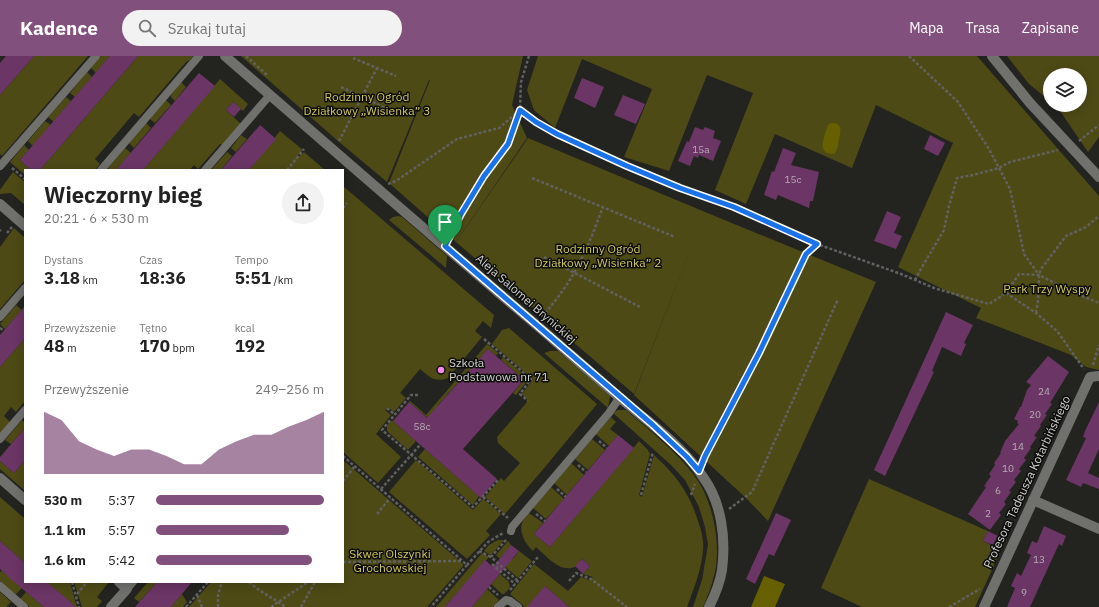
<!DOCTYPE html>
<html lang="pl">
<head>
<meta charset="utf-8">
<style>
  :root { --surface:#fff; --page:#f2f2f2; --text:#222; --muted:#767676; --accent:#82507c }
  body { margin:0; font-family:"IBM Plex Sans",sans-serif; background:var(--page); color:var(--text); height:100vh; display:flex; flex-direction:column; font-size:15px; white-space:nowrap }
  * { box-sizing:border-box; margin:0 }
  p { font-size:13px; color:var(--muted) }
  .icon { flex:none; width:22px; height:22px; fill:none; stroke:currentColor; stroke-width:2; stroke-linecap:round; stroke-linejoin:round }
  .map { position:relative; flex:1; overflow:hidden }
  .side { position:absolute; left:24px; top:113px; width:320px; height:414px; display:flex; flex-direction:column; background:var(--surface); border-radius:0px; box-shadow:0 2px 10px #0003 }
  .side>* { flex:none }
  .fabs { position:absolute; left:1043px; top:12px; display:grid; gap:8px }
  .fabs a { display:grid; place-items:center; width:44px; height:44px; border-radius:50%; background:var(--surface); box-shadow:0 2px 10px #0003; font-size:20px }
  .pin { position:absolute; display:grid; place-items:center; width:34px; height:34px; color:#fff; margin:-41px -17px; border-radius:50% 50% 50% 0; rotate:-45deg; box-shadow:0 0 4px #0007 }
  .pin .icon { rotate:45deg }
  .round { display:grid; place-items:center; flex:none; width:42px; height:42px; border-radius:21px; background:var(--page) }
  .overview { display:flex; align-items:center; justify-content:space-between; height:68px; padding:0 20px }
  h1 { font-size:22px; font-weight:700; line-height:30px }
  .stats { display:grid; grid-template-columns:repeat(3,1fr); gap:6px; height:68px; padding:4px 20px }
  .stats div { display:grid; align-content:center }
  .stats b { font-size:17px; font-weight:700 }
  .stats small { font-size:11px; font-weight:400 }
  .stats p { font-size:11px }
  .chart { height:112px; padding:8px 20px }
  .chart p { display:flex; justify-content:space-between }
  .chart svg { width:100%; height:72px; margin-top:4px; fill:var(--accent); opacity:.7 }
  ul { padding:0 20px; list-style:none; font-size:13px }
  li { display:grid; grid-template-columns:64px 48px 1fr; align-items:center; height:30px }
  li i { height:10px; border-radius:5px; background:var(--accent) }
  header { display:flex; align-items:center; gap:24px; box-sizing:border-box; height:56px; padding:0 20px; background:var(--accent); color:#fff }
  header strong { font-size:19px }
  nav { display:flex; gap:22px; margin-inline-start:auto; font-size:14px }
  .search { width:280px; height:36px; background:var(--page); display:flex; align-items:center; gap:10px; box-sizing:border-box; padding:0 14px; border-radius:22px; color:var(--muted); font-size:15px }
  .map>svg:first-child { display:block }
  .green { fill:#4e4a16 }
  .water { fill:#676000 }
  .building { fill:#6b3565 }
  .lines { fill:none; stroke-linecap:round; stroke-linejoin:round }
  .path { stroke:#61615f; stroke-width:2.5; stroke-dasharray:3 2; stroke-linecap:butt }
  .service { stroke:#70706d; stroke-width:8 }
  .minor { stroke:#70706d; stroke-width:10 }
  .route-casing { stroke:#fff; stroke-width:8 }
  .route { stroke:#1a73e8; stroke-width:5 }
  .poi-dot { fill:#f788eb; stroke:#0c0c0b; stroke-width:1.5 }
  .labels { text-anchor:middle; stroke-width:3; stroke-linejoin:round; paint-order:stroke }
  .number-label { font-size:10px; fill:#b8abb5 }
  .park-label { font-size:12px; fill:#d1c95b; stroke:#0c0c0b }
  .street-label { font-size:12px; fill:#d2d2d0; stroke:#0c0c0b }
  .poi-label { font-size:12px; fill:#d2d2d0; stroke:#0c0c0b; text-anchor:start }
</style>
</head>
<body>
<header>
<strong>Kadence</strong>
<div class="search"><svg class="icon" aria-label="search" viewBox="0 0 24 24"><circle cx="10" cy="10" r="6"/><path d="M15 15l6 6"/></svg>Szukaj tutaj</div>
<nav><a>Mapa</a><a>Trasa</a><a>Zapisane</a></nav>
</header>
<div class="map">
<svg width="1099" height="551" viewBox="0 0 1099 551">
  <rect width="100%" height="100%" fill="#232320"/>
  <!-- green -->
  <g class="green">
    <path d="M34 0H88L2 100 0 98V39Z"/>
    <path d="M101 0H110L96 17 91 12Z"/>
    <path d="M138 0H193L190 4 186 6 139 61 134 57 95 103 100 108 95 114H40Z"/>
    <path d="M241 0H523L512 49 527 82 456 186 389 127 430 24H429L387 126 338 85Z"/>
    <path d="M538 0H977L1099 140V314L1086 311 1071 299 976 262 981 252 898 211 953 87 876 49 852 112 775 78 746 148 715 134 753 37 707 19 669 115 624 101 652 33 582 3 555 72 534 54 527 34Z"/>
    <path d="M1007 0H1099V81L1088 96 1058 52 1055 49H1080V19H1050V45L1029 28Z"/>
    <path d="M87 16 92 21 75 41 70 37Z"/>
    <path d="M220 23 248 48 243 55 233 46 226 54 241 68 223 89 220 88 198 113 194 109 190 114H143Z"/>
    <path d="M181 26 186 31 175 45 171 41V39Z"/>
    <path d="M66 41 71 45 54 66 48 61Z"/>
    <path d="M166 44 171 49 155 67 150 63Z"/>
    <path d="M45 65 51 69 33 90 28 85Z"/>
    <path d="M146 67 151 72 134 92 129 87Z"/>
    <path d="M280 75 303 94 296 101 297 102 304 96 325 114H249Z"/>
    <path d="M241 79 247 83 236 96 231 92Z"/>
    <path d="M528 82 705 156 876 226 768 465 746 442 634 339 694 184 634 338 456 186Z"/>
    <path d="M24 89 29 94 20 104 31 114H25V119L10 106Z"/>
    <path d="M125 92 131 97 116 114H110L108 112Z"/>
    <path d="M227 96 232 100 221 114H211Z"/>
    <path d="M13 116 25 126V149L11 137 0 138V134Z"/>
    <path d="M343 130 494 259 491 272 483 265 475 275 482 281 448 322C434 327 430 321 420 313L400 337 406 342 394 356 388 351 385 354 391 359 376 378 401 401 378 427 343 396Z"/>
    <path d="M398 160 402 161 447 200 446 212 389 164 393 161Z"/>
    <path d="M14 172 25 182V224L0 253V191Z"/>
    <path d="M16 249 22 254 5 273 0 268Z"/>
    <path d="M509 272 597 348 545 411 505 458 485 441 501 422 504 425 520 407 498 387 497 381 528 345 522 338 533 323 492 288 502 274Z"/>
    <path d="M25 282V345L16 356 11 351 4 360 10 366 0 378V311Z"/>
    <path d="M487 288 498 297 496 300 488 293 439 348 431 365 409 346 410 345 426 359Z"/>
    <path d="M550 295H558L610 340 608 352 544 297Z"/>
    <path d="M503 301 529 323 516 339 513 337 524 324 501 304Z"/>
    <path d="M618 354H626C648 373 680 398 696 422 713 446 721 487 715 516 712 528 708 540 703 551H693L702 524 708 489 705 471 699 451 685 424 671 409 613 357Z"/>
    <path d="M611 361 616 366 610 373 618 379 609 390 596 378Z"/>
    <path d="M22 364 25 367V372L11 388 5 384Z"/>
    <path d="M391 365H393L416 385 408 394 387 375V370Z"/>
    <path d="M592 383 605 394 588 414 575 403Z"/>
    <path d="M639 385 648 394 650 398 639 439 642 441 654 399C677 420 690 438 699 468 702 476 704 486 703 495 701 515 694 532 687 551H569L545 530 536 551H525L510 538 534 508 568 535 581 521 590 524 593 521 583 518 590 510 582 503C580 505 578 508 576 510 562 519 545 499 536 491L533 495C525 488 518 475 523 465 525 462 527 459 529 457L543 467 534 478 550 491Z"/>
    <path d="M425 393 479 440 473 449 418 401Z"/>
    <path d="M25 404V435L0 413V405L14 417Z"/>
    <path d="M343 404 463 508V510L427 551H189L211 526H343Z"/>
    <path d="M416 404 473 454 483 443 501 458 486 475 490 479 467 503 389 436Z"/>
    <path d="M571 407 584 419 567 439 554 427Z"/>
    <path d="M869 423 988 475 983 485 1001 494 975 551H862L821 532Z"/>
    <path d="M551 431 564 443 546 463 533 452Z"/>
    <path d="M0 441 25 463V507L0 485Z"/>
    <path d="M498 484H504L491 499 484 495 489 489Z"/>
    <path d="M508 485 511 489 505 497 513 503 519 495 532 505 518 522 501 507 502 505 496 499Z"/>
    <path d="M482 497 489 501 445 551H436Z"/>
    <path d="M2 515 22 532 15 539 0 525V516Z"/>
    <path d="M500 518 509 526 510 532 504 538H502L491 528Z"/>
    <path d="M47 526H70L77 551H75Z"/>
    <path d="M74 526H109L97 541 102 545 97 551H82Z"/>
    <path d="M148 526H157L139 546 134 542Z"/>
    <path d="M487 533 499 544 493 551H472Z"/>
    <path d="M0 536 11 546 6 551H0Z"/>
    <path d="M26 536 44 551H30L20 543Z"/>
    <path d="M182 538 187 546 183 551H171Z"/>
  </g>
  <!-- water -->
  <g class="water">
    <path d="M831 67C843 67 841 75 839 83 838 89 838 94 834 98 815 98 825 79 828 69Z"/>
    <path d="M764 520 785 528 775 551H751Z"/>
  </g>
  <!-- building -->
  <g class="building">
    <path d="M6 0H34L0 39V7Z"/>
    <path d="M110 0H138L40 114H31L20 104Z"/>
    <path d="M199 17 215 30 143 114H116Z"/>
    <path d="M582 22 604 31 595 52 574 42Z"/>
    <path d="M623 39 645 48 636 68 614 59Z"/>
    <path d="M233 46 241 53 234 61 226 54Z"/>
    <path d="M260 69 276 83 249 114H221Z"/>
    <path d="M695 71 703 74 705 71 715 75 713 82 721 85 713 105 699 99 698 102 694 100 690 110 678 105 687 85 689 86Z"/>
    <path d="M930 79 945 87 938 100 924 93Z"/>
    <path d="M783 92 796 97 791 109 819 116 813 145H810L809 152 778 139 776 144 764 139 772 115 774 116Z"/>
    <path d="M887 155 901 161 894 177 902 180 896 193 874 185Z"/>
    <path d="M25 250V282L0 311V279Z"/>
    <path d="M946 256 973 269 964 287 966 288 961 300 942 291 932 315 934 316 885 420 874 414Z"/>
    <path d="M488 293 524 324 463 393 497 423 481 442 393 365 409 346 427 362Z"/>
    <path d="M1048 300 1069 316 1050 347 1052 348 1045 358 1047 359 1040 369 1041 370 1034 380 1037 381 1030 391 1031 392 1024 402 1026 404 1019 413 1021 415 1014 424 1016 426 1009 435 1011 436 1004 446 1006 448 999 457 1001 459 990 474 968 458 986 431 984 430 991 420 989 418 995 409 994 407 1001 397H1000L1005 385 1019 368 1017 367 1018 365 1014 363 1020 351H1021L1027 334 1031 329 1026 326Z"/>
    <path d="M1099 346V393L1088 417 1099 422V433L1083 427 1081 431 1066 424 1086 382 1083 381 1085 375Z"/>
    <path d="M25 372V404L14 417 0 405V401Z"/>
    <path d="M618 379 634 392 550 491 534 478Z"/>
    <path d="M776 457 791 464 774 500 769 498 755 528 746 523Z"/>
    <path d="M1044 470 1066 480 1062 490 1059 488 1030 551H1007L1015 532 1011 530 1017 517 1021 520 1031 499 1027 497 1032 485 1037 487Z"/>
    <path d="M988 475 998 480 993 489 983 485Z"/>
    <path d="M0 485 25 507V526H47L76 551H44L14 526 0 513Z"/>
    <path d="M511 489 519 495 472 551H445L485 504 493 511Z"/>
    <path d="M582 503 590 510 583 518 575 510Z"/>
    <path d="M157 526H192L171 551H135Z"/>
    <path d="M545 530 569 551H527Z"/>
  </g>
  <g class="lines">
    <!-- path -->
    <g class="path">
      <path d="M246 0 267 19"/>
      <path d="M529 0 521 26 520 54 536 66 557 78 627 110 680 132 734 151 817 188 901 218 934 232 989 248 1006 237 1019 218 1039 219 1072 236 1099 247"/>
      <path d="M909 0 958 46 989 93 1010 133 1024 198 1039 219"/>
      <path d="M353 2 396 20"/>
      <path d="M341 31 387 53"/>
      <path d="M339 85 377 12"/>
      <path d="M1079 85 1099 69"/>
      <path d="M12 112 25 123"/>
      <path d="M287 114 304 93"/>
      <path d="M532 122 675 181"/>
      <path d="M388 128 396 125 457 83 499 72 520 54"/>
      <path d="M343 152 347 147"/>
      <path d="M0 174 1 175"/>
      <path d="M7 177 12 171"/>
      <path d="M450 181 461 158 484 120 508 88 520 55"/>
      <path d="M544 201 640 251"/>
      <path d="M915 224 922 211 944 174 949 150 957 122 973 119 999 112 1010 106 1058 94"/>
      <path d="M1006 237 1036 257 1057 275 1084 313"/>
      <path d="M1036 257 1038 245 1039 219 1041 213 1066 180 1086 171 1099 160"/>
      <path d="M542 261C559 241 575 219 585 195 592 181 597 166 603 151"/>
      <path d="M0 272 4 275"/>
      <path d="M484 283 531 323 520 338 528 345"/>
      <path d="M1093 309 1099 289"/>
      <path d="M418 339H411L382 374 473 451 499 423"/>
      <path d="M387 352 394 358"/>
      <path d="M599 385 607 392"/>
      <path d="M343 400 467 509 431 551"/>
      <path d="M703 404 759 297 806 198 817 188"/>
      <path d="M578 409 586 416"/>
      <path d="M343 425 355 410"/>
      <path d="M381 433 420 389"/>
      <path d="M557 433 566 441"/>
      <path d="M641 439 653 396"/>
      <path d="M691 439 695 428"/>
      <path d="M483 441 508 462"/>
      <path d="M729 453 752 436 838 243"/>
      <path d="M377 458 390 442"/>
      <path d="M536 458 545 465"/>
      <path d="M506 484 491 501 518 525"/>
      <path d="M479 495 491 501"/>
      <path d="M343 501 344 500"/>
      <path d="M343 506 462 505"/>
      <path d="M492 508 515 528"/>
      <path d="M467 509 488 486 503 477"/>
      <path d="M569 525 576 517 591 523 627 551"/>
      <path d="M72 526 79 551"/>
      <path d="M249 526 259 534 286 551"/>
      <path d="M489 531 498 539"/>
      <path d="M510 534 538 501"/>
      <path d="M77 538 87 526"/>
      <path d="M197 539 202 551"/>
      <path d="M186 551 208 526"/>
      <path d="M218 551V539L222 526"/>
      <path d="M271 551 308 526"/>
      <path d="M301 551 315 526"/>
      <path d="M949 551 980 533"/>
    </g>
    <!-- service -->
    <g class="service">
      <path d="M0 110 96 0"/>
      <path d="M101 114 199 0"/>
      <path d="M205 114 270 39"/>
      <path d="M0 261 25 232"/>
      <path d="M0 383 25 354"/>
      <path d="M511 475 512 471 609 357 620 341"/>
      <path d="M0 530 24 551"/>
      <path d="M127 533 133 526"/>
      <path d="M498 551 506 544 510 545 518 551"/>
    </g>
    <!-- minor -->
    <g class="minor">
      <path d="M225 0C330 91 434 182 540 272 570 298 600 325 631 351 656 372 685 393 703 421 722 447 726 483 722 514 720 527 715 539 709 551"/>
      <path d="M992 0 1030 47 1099 121"/>
      <path d="M0 148 25 170"/>
      <path d="M0 422 25 444"/>
      <path d="M1033 444 1099 473"/>
      <path d="M111 551 127 533 119 526"/>
      <path d="M984 551 1090 321 1099 320"/>
    </g>
  </g>
  <g class="lines">
    <!-- route casing -->
    <g class="route-casing">
      <path id="route" d="M520 54 536 66 557 78 627 110 680 132 734 151 817 188 806 198 759 297 705 400 699 415 687 401 653 369 445 190 461 158 484 120 508 88Z"/>
    </g>
    <!-- route -->
    <use href="#route" class="route"/>
  </g>
  <!-- markers -->
  <circle class="poi-dot" cx="441" cy="314" r="4"/>
  <g class="labels">
    <!-- number labels -->
    <g class="number-label">
      <text x="701" y="97">15a</text>
      <text x="793" y="127">15c</text>
      <text x="1044" y="339">24</text>
      <text x="1035" y="362">20</text>
      <text x="422" y="374">58c</text>
      <text x="1018" y="394">14</text>
      <text x="1008" y="416">10</text>
      <text x="998" y="438">6</text>
      <text x="988" y="461">2</text>
      <text x="1039" y="507">13</text>
      <text x="1024" y="540">9</text>
    </g>
    <!-- park labels -->
    <g class="park-label">
      <text x="367" y="45">Rodzinny Ogród<tspan x="367" dy="14">Działkowy „Wisienka” 3</tspan></text>
      <text x="598" y="197">Rodzinny Ogród<tspan x="598" dy="14">Działkowy „Wisienka” 2</tspan></text>
      <text x="1047" y="237">Park Trzy Wyspy</text>
      <text x="390" y="502">Skwer Olszynki<tspan x="390" dy="14">Grochowskiej</tspan></text>
    </g>
    <!-- street labels -->
    <g class="street-label">
      <text transform="translate(526 243) rotate(41)" y="4">Aleja Salomei Brynickiej</text>
      <text transform="translate(1027 426) rotate(-65)" y="4">Profesora Tadeusza Kotarbińskiego</text>
    </g>
    <!-- poi labels -->
    <g class="poi-label">
      <text x="449" y="311">Szkoła<tspan x="449" dy="14">Podstawowa nr 71</tspan></text>
    </g>
  </g>
</svg>
<div class="fabs">
<a><svg class="icon" aria-label="layers" viewBox="0 0 24 24"><path d="M12 4l9 5-9 5-9-5zM3 14l9 5 9-5"/></svg></a>
</div>
<div class="pin" style="left:445px;top:190px;background:#1e9e55"><svg class="icon" aria-label="arrive" viewBox="0 0 24 24"><path d="M6 21V4h12l-3 4 3 4H6"/></svg></div>
<section class="side">
<div class="overview"><div><h1>Wieczorny bieg</h1><p>20:21 · 6 × 530 m</p></div><a class="round"><svg class="icon" aria-label="share" viewBox="0 0 24 24"><path d="M12 15V3M7 8l5-5 5 5M5 13v7h14v-7"/></svg></a></div>
<div class="stats">
<div><p>Dystans</p><b>3.18<small> km</small></b></div>
<div><p>Czas</p><b>18:36</b></div>
<div><p>Tempo</p><b>5:51<small> /km</small></b></div>
</div>
<div class="stats">
<div><p>Przewyższenie</p><b>48<small> m</small></b></div>
<div><p>Tętno</p><b>170<small> bpm</small></b></div>
<div><p>kcal</p><b>192</b></div>
</div>
<div class="chart"><p><span>Przewyższenie</span>249–256 m</p>
<svg viewBox="0 0 160 44" preserveAspectRatio="none"><path d="M0 44V6L10 11L20 24L30 29L40 33L50 29L60 29L70 33L80 38L90 38L100 29L110 24L120 20L130 20L140 15L150 11L160 6V44z"/></svg>
</div>
<ul>
<li><b>530 m</b>5:37<i style="width:100%"></i></li>
<li><b>1.1 km</b>5:57<i style="width:79%"></i></li>
<li><b>1.6 km</b>5:42<i style="width:93%"></i></li>
</ul>
</section>
</div>
</body>
</html>
